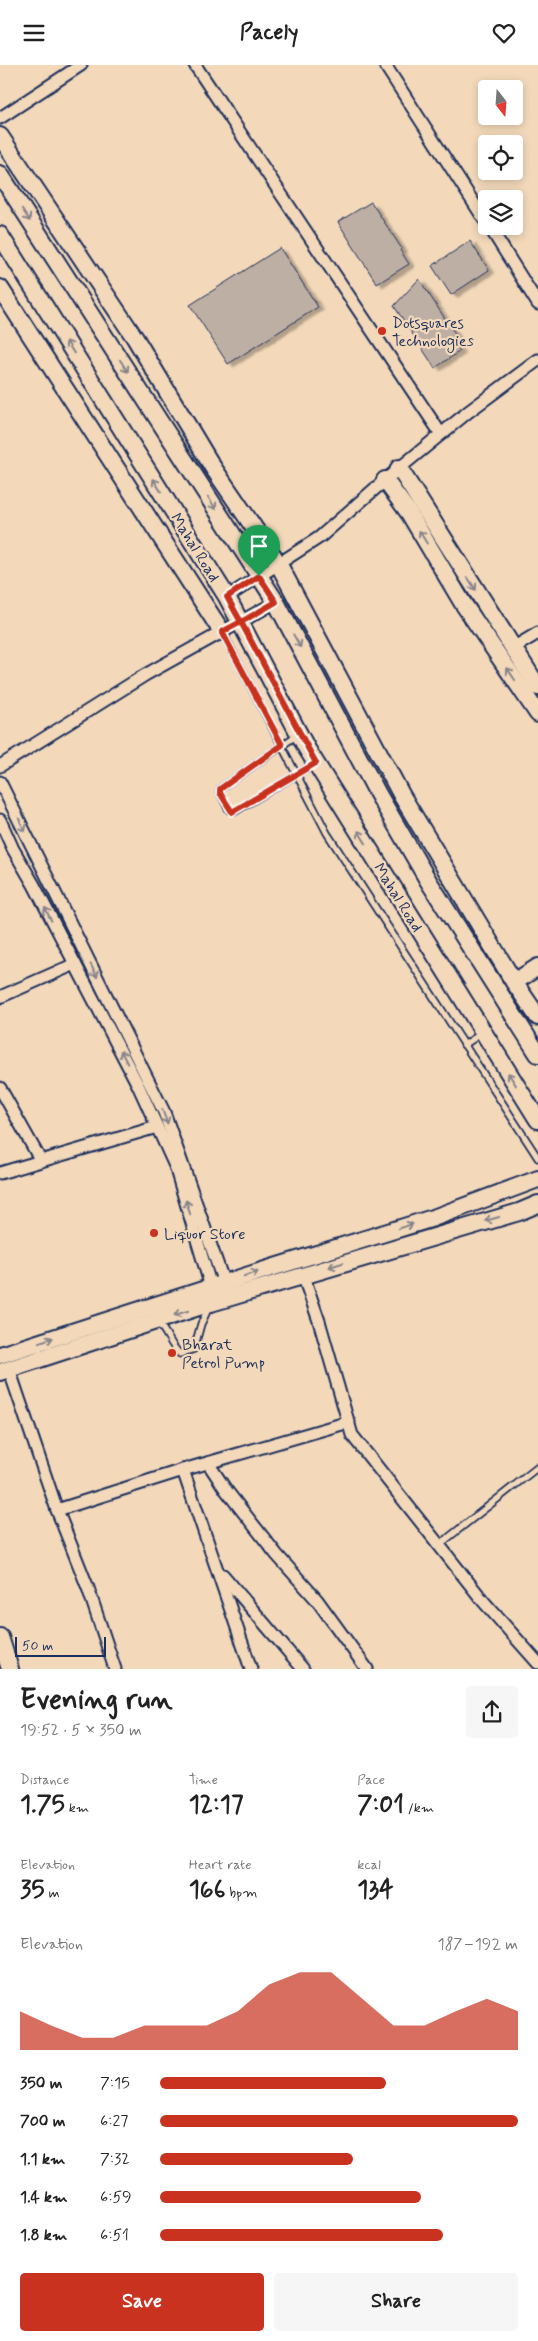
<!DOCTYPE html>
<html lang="en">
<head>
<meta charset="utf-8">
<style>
  :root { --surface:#fff; --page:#f6f6f6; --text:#222; --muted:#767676; --accent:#c8321e }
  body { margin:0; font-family:Mynerve,sans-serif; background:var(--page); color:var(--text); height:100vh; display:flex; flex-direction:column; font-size:19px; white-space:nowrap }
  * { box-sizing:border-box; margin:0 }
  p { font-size:16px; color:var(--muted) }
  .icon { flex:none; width:28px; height:28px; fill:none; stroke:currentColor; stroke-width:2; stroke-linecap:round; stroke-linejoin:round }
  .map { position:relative; height:1604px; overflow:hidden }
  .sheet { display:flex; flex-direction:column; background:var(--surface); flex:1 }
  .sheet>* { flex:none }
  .needle { width:32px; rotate:163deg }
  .controls { position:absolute; left:478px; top:15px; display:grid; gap:10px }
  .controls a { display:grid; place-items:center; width:45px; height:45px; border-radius:5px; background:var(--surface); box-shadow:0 2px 8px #0003; font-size:25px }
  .scale { position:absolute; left:15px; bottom:12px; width:91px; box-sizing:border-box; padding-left:5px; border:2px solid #1b2f5e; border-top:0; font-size:14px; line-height:18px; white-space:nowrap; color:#1b2f5e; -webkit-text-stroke:4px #f3d9ba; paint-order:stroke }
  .pin { position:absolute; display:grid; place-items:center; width:42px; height:42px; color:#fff; margin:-51px -21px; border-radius:50% 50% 50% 0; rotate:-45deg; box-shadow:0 0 5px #0007 }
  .pin .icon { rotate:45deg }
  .round { display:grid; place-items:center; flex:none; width:52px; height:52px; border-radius:5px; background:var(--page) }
  .head { display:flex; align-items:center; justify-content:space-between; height:85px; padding:0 20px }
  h1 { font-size:28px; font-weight:800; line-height:38px }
  .stats { display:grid; grid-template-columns:repeat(3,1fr); gap:8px; height:85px; padding:5px 20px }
  .stats div { display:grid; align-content:center }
  .stats b { font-size:25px; font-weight:800 }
  .stats small { font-size:14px; font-weight:400 }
  .stats p { font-size:14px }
  .chart { height:140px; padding:10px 20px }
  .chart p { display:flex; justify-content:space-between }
  .chart svg { width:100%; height:90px; margin-top:5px; fill:var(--accent); opacity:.7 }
  .cta { display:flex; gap:10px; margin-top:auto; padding:10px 20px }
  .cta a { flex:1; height:58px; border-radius:5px; background:var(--accent); color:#fff; font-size:20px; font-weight:800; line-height:58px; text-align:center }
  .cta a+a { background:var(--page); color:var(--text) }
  ul { padding:0 20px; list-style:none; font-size:16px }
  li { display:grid; grid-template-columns:80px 60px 1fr; align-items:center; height:38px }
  li i { height:12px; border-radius:6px; background:var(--accent) }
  header { display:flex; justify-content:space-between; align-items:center; height:65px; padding:0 20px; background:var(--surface); font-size:22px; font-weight:800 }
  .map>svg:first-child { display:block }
  .building { fill:#beafa4; stroke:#1b2f5e; filter:url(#shadow) }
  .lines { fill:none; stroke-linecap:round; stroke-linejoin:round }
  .lane-casing { stroke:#1b2f5e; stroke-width:9 }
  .street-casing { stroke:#1b2f5e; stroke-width:15 }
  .secondary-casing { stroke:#1b2f5e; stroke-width:20 }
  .lane { stroke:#f3d9ba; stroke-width:5.5 }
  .street { stroke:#f3d9ba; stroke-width:11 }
  .secondary { stroke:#f3d9ba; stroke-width:16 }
  .oneway { stroke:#87848c }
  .route-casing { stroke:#fff; stroke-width:10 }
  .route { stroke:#c8321e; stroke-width:6 }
  .poi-dot { fill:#c8321e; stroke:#f3d9ba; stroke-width:2 }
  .labels { text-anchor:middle; stroke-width:4.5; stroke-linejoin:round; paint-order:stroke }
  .poi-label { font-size:16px; fill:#1b2f5e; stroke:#f3d9ba; text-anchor:start }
  .street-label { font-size:16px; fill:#1b2f5e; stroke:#f3d9ba }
</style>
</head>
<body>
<header><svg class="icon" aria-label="menu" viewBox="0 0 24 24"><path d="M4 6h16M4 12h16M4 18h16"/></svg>Pacely<svg class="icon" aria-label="heart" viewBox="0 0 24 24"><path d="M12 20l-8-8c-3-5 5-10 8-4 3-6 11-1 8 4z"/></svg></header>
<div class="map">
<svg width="538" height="1604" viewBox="0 0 538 1604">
  <defs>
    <filter id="shadow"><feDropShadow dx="5.5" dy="3" stdDeviation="1" flood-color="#0004"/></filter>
  </defs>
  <rect width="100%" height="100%" fill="#f3d9ba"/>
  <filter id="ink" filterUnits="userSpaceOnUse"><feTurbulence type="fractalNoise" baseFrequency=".02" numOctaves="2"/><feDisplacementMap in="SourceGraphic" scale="10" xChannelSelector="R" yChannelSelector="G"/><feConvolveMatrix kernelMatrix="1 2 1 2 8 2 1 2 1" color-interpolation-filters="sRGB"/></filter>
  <g filter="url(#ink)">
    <!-- building -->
    <g class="building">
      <path d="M371 137 402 184 400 185 409 199 377 219 338 157Z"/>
      <path d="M470 176 489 205 451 230 432 201Z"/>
      <path d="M280 183 318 242 228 299 190 240Z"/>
      <path d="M419 214 457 272 453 275 460 286 435 303 394 241Z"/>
    </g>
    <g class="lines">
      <!-- lane casing -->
      <g class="lane-casing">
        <g id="lane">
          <path d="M223 568 327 768 538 1093"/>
          <path d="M297 670 220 724V728L229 745 236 746 314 699"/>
          <path d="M464 980 482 968"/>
          <path d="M158 1258C167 1267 171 1282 180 1289L194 1284 201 1259 209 1242"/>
          <path d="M439 1480 538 1402"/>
        </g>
      </g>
      <!-- street casing -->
      <g class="street-casing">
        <g id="street">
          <path d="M195 0 441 369"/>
          <path d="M385 0 486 157"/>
          <path d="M0 53 81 0"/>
          <path d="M489 161 538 239"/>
          <path d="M227 532 320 472 385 415 468 347 538 295"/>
          <path d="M513 583 538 568"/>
          <path d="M0 701 145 610 276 537"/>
          <path d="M0 717 164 1047 224 1218"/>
          <path d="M0 755 13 784 34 820 138 1020 175 1101 211 1222"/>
          <path d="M0 932 75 899"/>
          <path d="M0 1023 41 1096"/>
          <path d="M0 1108 157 1062"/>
          <path d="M303 1210 319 1256 352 1370 484 1537 538 1598"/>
          <path d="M9 1304 57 1445 183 1405 349 1357"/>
          <path d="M208 1398 226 1425 277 1490 317 1535 367 1604"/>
          <path d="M183 1405 251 1604"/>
          <path d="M57 1445 88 1523 115 1604"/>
          <path d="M223 1510 303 1604"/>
        </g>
      </g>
      <!-- secondary casing -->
      <g class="secondary-casing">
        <g id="secondary">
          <path d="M0 71 135 273 212 401 278 498 402 731 514 917 538 902"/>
          <path d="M0 109 276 537 378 729 429 817 538 989"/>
          <path d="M0 170 227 532 307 684 538 1055"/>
          <path d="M0 223 222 567"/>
          <path d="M399 403 538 622"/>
          <path d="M385 415 409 448 462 537 538 649"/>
          <path d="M514 917 538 952"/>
          <path d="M0 1290 268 1204 433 1153 538 1114"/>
          <path d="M0 1307 211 1238 519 1147 538 1139"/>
          <path d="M0 1572 10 1604"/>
        </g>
      </g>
      <!-- lane -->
      <use href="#lane" class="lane"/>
      <!-- street -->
      <use href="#street" class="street"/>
      <!-- secondary -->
      <use href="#secondary" class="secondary"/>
    </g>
    <!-- one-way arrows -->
    <defs><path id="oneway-shaft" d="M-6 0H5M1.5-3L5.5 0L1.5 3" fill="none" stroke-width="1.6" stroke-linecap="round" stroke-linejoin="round" transform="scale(1.25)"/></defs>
    <g class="oneway">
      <use href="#oneway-shaft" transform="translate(26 150) rotate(57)"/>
      <use href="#oneway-shaft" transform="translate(70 282) rotate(-122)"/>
      <use href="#oneway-shaft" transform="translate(124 301) rotate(57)"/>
      <use href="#oneway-shaft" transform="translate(157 420) rotate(-122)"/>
      <use href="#oneway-shaft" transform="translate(212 438) rotate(57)"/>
      <use href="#oneway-shaft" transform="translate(423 472) rotate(-121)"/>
      <use href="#oneway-shaft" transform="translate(472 519) rotate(57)"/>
      <use href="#oneway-shaft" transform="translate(297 576) rotate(61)"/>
      <use href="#oneway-shaft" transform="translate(511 609) rotate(-124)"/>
      <use href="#oneway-shaft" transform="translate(22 760) rotate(65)"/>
      <use href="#oneway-shaft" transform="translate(362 772) rotate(-122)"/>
      <use href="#oneway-shaft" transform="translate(48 849) rotate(-117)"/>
      <use href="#oneway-shaft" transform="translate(94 906) rotate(63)"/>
      <use href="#oneway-shaft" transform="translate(124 992) rotate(-117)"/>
      <use href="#oneway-shaft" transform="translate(512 1014) rotate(-122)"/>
      <use href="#oneway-shaft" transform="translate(165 1052) rotate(69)"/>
      <use href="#oneway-shaft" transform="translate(188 1142) rotate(-107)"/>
      <use href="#oneway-shaft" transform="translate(492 1154) rotate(164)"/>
      <use href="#oneway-shaft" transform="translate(406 1161) rotate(-17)"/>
      <use href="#oneway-shaft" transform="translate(336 1200) rotate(163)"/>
      <use href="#oneway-shaft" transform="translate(251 1209) rotate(-18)"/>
      <use href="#oneway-shaft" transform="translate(181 1248) rotate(162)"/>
      <use href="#oneway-shaft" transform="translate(46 1275) rotate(-18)"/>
    </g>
  </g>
  <g class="lines" filter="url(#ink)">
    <!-- route casing -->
    <g class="route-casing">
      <path id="route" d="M259 511 227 532 241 557 222 567 282 680 220 724V728L232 747 316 698 241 557 276 537 259 511"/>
    </g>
    <!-- route -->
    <use href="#route" class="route"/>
  </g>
  <!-- markers -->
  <g class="poi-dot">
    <circle cx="382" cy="266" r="5"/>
    <circle cx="154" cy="1168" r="5"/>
    <circle cx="172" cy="1288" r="5"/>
  </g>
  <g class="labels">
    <!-- poi labels -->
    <g class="poi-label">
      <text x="392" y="263">Dotsquares<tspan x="392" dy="18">Technologies</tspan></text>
      <text x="164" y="1174">Liquor Store</text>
      <text x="182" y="1285">Bharat<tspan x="182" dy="18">Petrol Pump</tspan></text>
    </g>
    <!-- street labels -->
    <g class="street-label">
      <text transform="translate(196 482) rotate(58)" y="6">Mahal Road</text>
      <text transform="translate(399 832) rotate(58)" y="6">Mahal Road</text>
    </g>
  </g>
</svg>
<div class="controls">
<a><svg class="needle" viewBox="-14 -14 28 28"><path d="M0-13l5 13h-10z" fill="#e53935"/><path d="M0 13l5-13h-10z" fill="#767676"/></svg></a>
<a><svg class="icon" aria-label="locate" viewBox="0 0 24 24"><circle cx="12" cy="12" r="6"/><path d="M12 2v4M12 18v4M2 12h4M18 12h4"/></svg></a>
<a><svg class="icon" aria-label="layers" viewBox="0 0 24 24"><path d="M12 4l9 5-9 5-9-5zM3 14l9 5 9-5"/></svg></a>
</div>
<div class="scale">50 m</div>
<div class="pin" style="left:259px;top:511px;background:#1e9e55"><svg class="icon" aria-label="arrive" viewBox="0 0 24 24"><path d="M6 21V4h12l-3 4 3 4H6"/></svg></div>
</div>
<section class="sheet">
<div class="head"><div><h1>Evening run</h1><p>19:52 · 5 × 350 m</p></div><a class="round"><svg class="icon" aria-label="share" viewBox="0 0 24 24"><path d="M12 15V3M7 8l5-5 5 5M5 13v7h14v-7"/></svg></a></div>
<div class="stats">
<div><p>Distance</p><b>1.75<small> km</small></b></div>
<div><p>Time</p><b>12:17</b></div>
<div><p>Pace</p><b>7:01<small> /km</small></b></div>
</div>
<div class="stats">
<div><p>Elevation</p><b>35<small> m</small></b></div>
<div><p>Heart rate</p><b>166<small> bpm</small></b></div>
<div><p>kcal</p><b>134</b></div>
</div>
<div class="chart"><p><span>Elevation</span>187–192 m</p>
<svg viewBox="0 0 160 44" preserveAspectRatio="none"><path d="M0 44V25L10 32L20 38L30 38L40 32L50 32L60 32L70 25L80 12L90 6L100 6L110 19L120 32L130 32L140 25L150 19L160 25V44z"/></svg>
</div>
<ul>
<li><b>350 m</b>7:15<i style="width:63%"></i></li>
<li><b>700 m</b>6:27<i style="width:100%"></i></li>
<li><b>1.1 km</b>7:32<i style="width:54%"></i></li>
<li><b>1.4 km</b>6:59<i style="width:73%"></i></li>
<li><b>1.8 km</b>6:51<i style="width:79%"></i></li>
</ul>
<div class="cta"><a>Save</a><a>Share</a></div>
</section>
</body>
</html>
